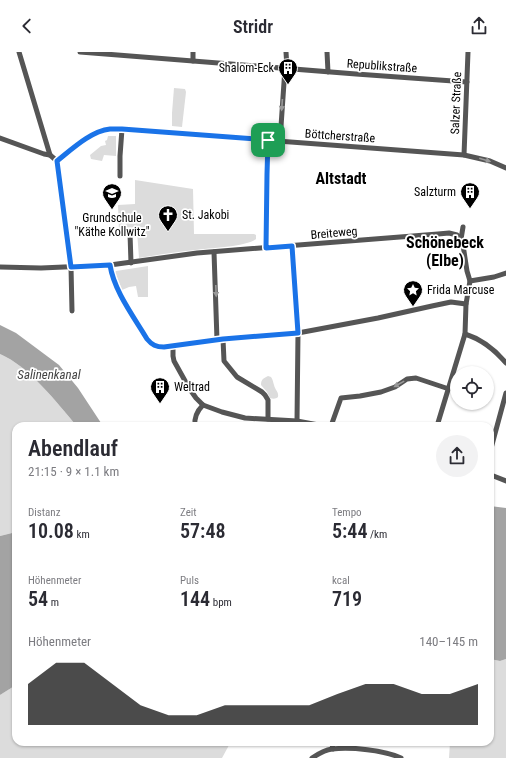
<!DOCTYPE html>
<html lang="de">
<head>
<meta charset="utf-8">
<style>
  :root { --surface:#fff; --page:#f2f2f3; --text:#2b2b33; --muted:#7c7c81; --accent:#000 }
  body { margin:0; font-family:"Roboto Condensed",sans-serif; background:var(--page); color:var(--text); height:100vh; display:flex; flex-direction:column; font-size:15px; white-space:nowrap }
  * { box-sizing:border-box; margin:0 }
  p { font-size:13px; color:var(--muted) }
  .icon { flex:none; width:22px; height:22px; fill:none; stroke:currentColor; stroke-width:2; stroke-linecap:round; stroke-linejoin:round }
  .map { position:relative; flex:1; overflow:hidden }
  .drawer { position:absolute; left:12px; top:370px; width:482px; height:324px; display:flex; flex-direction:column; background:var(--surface); border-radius:12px; box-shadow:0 1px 3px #0004 }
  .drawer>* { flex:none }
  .tools { position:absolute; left:450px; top:314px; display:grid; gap:8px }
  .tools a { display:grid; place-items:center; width:44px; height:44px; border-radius:50%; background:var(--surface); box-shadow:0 1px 3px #0004; font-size:20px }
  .pin { position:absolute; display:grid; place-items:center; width:34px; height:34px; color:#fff; margin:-17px; border-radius:8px; box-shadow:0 2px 6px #0006 }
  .round { display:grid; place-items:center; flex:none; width:42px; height:42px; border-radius:21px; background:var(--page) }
  .summary { display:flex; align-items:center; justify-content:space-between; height:68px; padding:0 16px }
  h1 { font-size:22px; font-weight:600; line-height:30px }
  .metrics { display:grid; grid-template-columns:repeat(3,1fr); gap:6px; height:68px; padding:4px 16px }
  .metrics div { display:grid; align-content:center }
  .metrics b { font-size:20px; font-weight:600 }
  .metrics small { font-size:11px; font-weight:400 }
  .metrics p { font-size:11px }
  .chart { height:112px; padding:8px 16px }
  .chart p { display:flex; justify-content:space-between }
  .chart svg { width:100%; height:72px; margin-top:4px; fill:var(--accent); opacity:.7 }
  header { display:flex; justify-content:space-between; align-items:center; height:52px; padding:0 16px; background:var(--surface); font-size:18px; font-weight:600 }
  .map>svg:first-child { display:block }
  .green { fill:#dcdcdc }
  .water { fill:#a3a3a3 }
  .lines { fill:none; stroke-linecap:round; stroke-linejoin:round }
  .minor { stroke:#555; stroke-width:5 }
  .oneway { fill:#999 }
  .route-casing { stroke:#fff; stroke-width:8 }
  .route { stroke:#1a73e8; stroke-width:5 }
  .labels { text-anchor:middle; stroke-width:3.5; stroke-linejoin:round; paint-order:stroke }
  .street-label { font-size:12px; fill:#000; stroke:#fff }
  .poi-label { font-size:12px; fill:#000; stroke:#fff; text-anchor:start }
  .water-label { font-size:13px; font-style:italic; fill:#444; stroke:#fff }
  .district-label { font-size:16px; font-weight:bold; fill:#000; stroke:#fff }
</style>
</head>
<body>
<header><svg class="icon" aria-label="back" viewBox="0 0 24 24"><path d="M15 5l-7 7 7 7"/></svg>Stridr<svg class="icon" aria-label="share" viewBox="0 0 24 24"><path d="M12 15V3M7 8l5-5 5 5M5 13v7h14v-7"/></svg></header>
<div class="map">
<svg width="506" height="706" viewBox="0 0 506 706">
  <rect width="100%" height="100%" fill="#fff"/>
  <!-- green -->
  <g class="green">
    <path d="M174 36 185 37 186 40 182 75 172 74V61Z"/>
    <path d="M108 84H116V104L104 103 102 109 91 107 90 103 101 94 106 93 105 89 107 88Z"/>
    <path d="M135 128 193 137 194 182H254L256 183V187C246 195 208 196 195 198 176 200 157 203 139 206L137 179H129L128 181H119L118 153 135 152Z"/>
    <path d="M148 214V245H138L136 234 129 235 122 238 115 220 116 219Z"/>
    <path d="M0 302C30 315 56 350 77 374H16V480L0 484Z"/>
    <path d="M268 324 271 325C273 328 273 330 274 333 275 338 279 340 278 345 276 347 273 347 270 346L267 340 261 333C261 327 264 326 268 324Z"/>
    <path d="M490 607 500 609 506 607V706H449L450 690H490Z"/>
    <path d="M16 633V690H230L228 695 222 706H0V643Z"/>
  </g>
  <!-- water -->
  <g class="water">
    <path d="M0 273 16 281 59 313 78 336 103 374H77C56 350 30 315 0 302Z"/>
    <path d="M490 454 506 456V607L500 609 490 607Z"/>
    <path d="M16 480V633L0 643V484Z"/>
  </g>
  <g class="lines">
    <!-- minor -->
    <g class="minor">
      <path d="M19 0 50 103"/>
      <path d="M80 0 356 22 467 30"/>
      <path d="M286 0 287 16"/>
      <path d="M327 0 328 20"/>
      <path d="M193 9V0"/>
      <path d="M0 86 44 102 50 103 57 109"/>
      <path d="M280 89 285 16"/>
      <path d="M464 103 468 0"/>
      <path d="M57 109 94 81 106 78 116 77 464 103 490 109 506 116"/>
      <path d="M57 109 71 215 72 259"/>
      <path d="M120 124V104L122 77"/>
      <path d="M130 181 131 211"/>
      <path d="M461 187 463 175"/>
      <path d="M292 194 298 281 297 369"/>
      <path d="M266 196 267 122 268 88"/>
      <path d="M214 200 217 288"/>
      <path d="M110 213C114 239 134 265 147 287 152 293 156 295 164 295L223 287 298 281 378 266 432 254 451 250 466 252"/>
      <path d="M0 215 41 216 110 213 197 201 438 182 449 181 457 183 461 187 463 193 467 219 470 229 466 252 465 282 437 374"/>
      <path d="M470 229 494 225 506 221"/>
      <path d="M465 282C481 287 495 298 506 311"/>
      <path d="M223 287 224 309 237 325 262 340 265 343 268 348V367"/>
      <path d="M173 293V304L174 309 189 336 196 346 203 353 222 360 245 366 297 369 324 374"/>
      <path d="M195 374C194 366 197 359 203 353"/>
      <path d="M331 374 341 346 360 344 381 340 395 335 407 327 416 326 449 337"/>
      <path d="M490 400 506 341"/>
      <path d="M490 422 491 423 506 429"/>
      <path d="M328 690 332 692 333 697"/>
      <path d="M312 706C318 702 325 698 332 697 351 695 384 698 401 706"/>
    </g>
  </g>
  <!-- one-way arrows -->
  <defs><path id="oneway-solid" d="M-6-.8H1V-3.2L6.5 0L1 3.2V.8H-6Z"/></defs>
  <g class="oneway">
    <use href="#oneway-solid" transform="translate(282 53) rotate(94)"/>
    <use href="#oneway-solid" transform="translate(485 108) rotate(16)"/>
    <use href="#oneway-solid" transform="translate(216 239) rotate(88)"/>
    <use href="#oneway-solid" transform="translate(399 332) rotate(151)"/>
  </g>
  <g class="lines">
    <!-- route casing -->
    <g class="route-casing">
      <path id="route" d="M110 77H122L268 88 267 122 266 196 292 194 298 281 223 287 164 295C156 295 152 293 147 287 134 265 114 239 110 213L71 215 57 109C72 97 91 79 110 77Z"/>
    </g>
    <!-- route -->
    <use href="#route" class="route"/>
  </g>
  <!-- icons -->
  <defs>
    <g id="building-pin" transform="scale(1)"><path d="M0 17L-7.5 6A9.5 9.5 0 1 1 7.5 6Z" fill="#000" stroke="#fff"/><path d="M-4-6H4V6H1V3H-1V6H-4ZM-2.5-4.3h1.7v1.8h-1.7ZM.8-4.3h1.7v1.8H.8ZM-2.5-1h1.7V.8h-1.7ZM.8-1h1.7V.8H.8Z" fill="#fff"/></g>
    <g id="school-pin" transform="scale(1)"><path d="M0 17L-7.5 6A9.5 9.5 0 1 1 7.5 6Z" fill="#000" stroke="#fff"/><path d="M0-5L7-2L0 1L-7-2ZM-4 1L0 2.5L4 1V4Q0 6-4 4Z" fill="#fff"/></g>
    <g id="church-pin" transform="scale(1)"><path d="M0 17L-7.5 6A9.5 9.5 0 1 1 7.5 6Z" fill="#000" stroke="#fff"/><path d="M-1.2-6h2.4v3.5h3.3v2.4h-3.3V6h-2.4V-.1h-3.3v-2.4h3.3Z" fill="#fff"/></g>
    <g id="sight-pin" transform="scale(1)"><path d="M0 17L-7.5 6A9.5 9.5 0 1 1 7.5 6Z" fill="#000" stroke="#fff"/><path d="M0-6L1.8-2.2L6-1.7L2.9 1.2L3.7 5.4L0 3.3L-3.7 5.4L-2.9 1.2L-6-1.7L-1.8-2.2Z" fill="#fff"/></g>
  </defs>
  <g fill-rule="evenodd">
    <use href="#building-pin" x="288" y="16"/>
    <use href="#building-pin" x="470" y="140"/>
    <use href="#school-pin" x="112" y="141"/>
    <use href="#church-pin" x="168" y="163"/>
    <use href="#sight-pin" x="413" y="238"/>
    <use href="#building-pin" x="160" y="335"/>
  </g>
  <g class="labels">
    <!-- street labels -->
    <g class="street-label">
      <text transform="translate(382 14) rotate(4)" y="4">Republikstraße</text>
      <text transform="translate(456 51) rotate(-88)" y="4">Salzer Straße</text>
      <text transform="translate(340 84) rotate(4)" y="4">Böttcherstraße</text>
      <text transform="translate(334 181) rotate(-5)" y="4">Breiteweg</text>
    </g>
    <!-- poi labels -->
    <g class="poi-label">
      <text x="274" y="20" text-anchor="end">Shalom-Eck</text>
      <text x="456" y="144" text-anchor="end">Salzturm</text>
      <text x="182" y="167">St. Jakobi</text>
      <text x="112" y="170" text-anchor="middle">Grundschule<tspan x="112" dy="14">"Käthe Kollwitz"</tspan></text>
      <text x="427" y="242">Frida Marcuse</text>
      <text x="174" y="339">Weltrad</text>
    </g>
    <!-- water labels -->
    <g class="water-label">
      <text x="49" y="327">Salinenkanal</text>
    </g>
    <!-- district labels -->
    <g class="district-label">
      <text x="341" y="132">Altstadt</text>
      <text x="445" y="196">Schönebeck<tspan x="445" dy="18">(Elbe)</tspan></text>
    </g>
  </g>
</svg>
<div class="tools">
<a><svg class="icon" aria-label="locate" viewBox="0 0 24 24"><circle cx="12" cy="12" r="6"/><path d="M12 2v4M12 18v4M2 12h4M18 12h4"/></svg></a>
</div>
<div class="pin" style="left:268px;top:88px;background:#1e9e55"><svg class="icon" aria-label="arrive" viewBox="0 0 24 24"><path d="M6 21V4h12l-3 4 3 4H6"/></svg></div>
<section class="drawer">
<div class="summary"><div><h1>Abendlauf</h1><p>21:15 · 9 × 1.1 km</p></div><a class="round"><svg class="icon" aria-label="share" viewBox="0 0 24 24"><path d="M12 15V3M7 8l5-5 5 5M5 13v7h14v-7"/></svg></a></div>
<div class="metrics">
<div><p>Distanz</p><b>10.08<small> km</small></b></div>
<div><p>Zeit</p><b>57:48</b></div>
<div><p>Tempo</p><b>5:44<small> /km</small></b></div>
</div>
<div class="metrics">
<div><p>Höhenmeter</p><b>54<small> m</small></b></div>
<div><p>Puls</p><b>144<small> bpm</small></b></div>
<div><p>kcal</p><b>719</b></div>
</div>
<div class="chart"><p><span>Höhenmeter</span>140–145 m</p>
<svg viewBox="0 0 160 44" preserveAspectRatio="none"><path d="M0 44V19L10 6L20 6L30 19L40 32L50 38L60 38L70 32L80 32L90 32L100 32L110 25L120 19L130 19L140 25L150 25L160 19V44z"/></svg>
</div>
</section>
</div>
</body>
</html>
